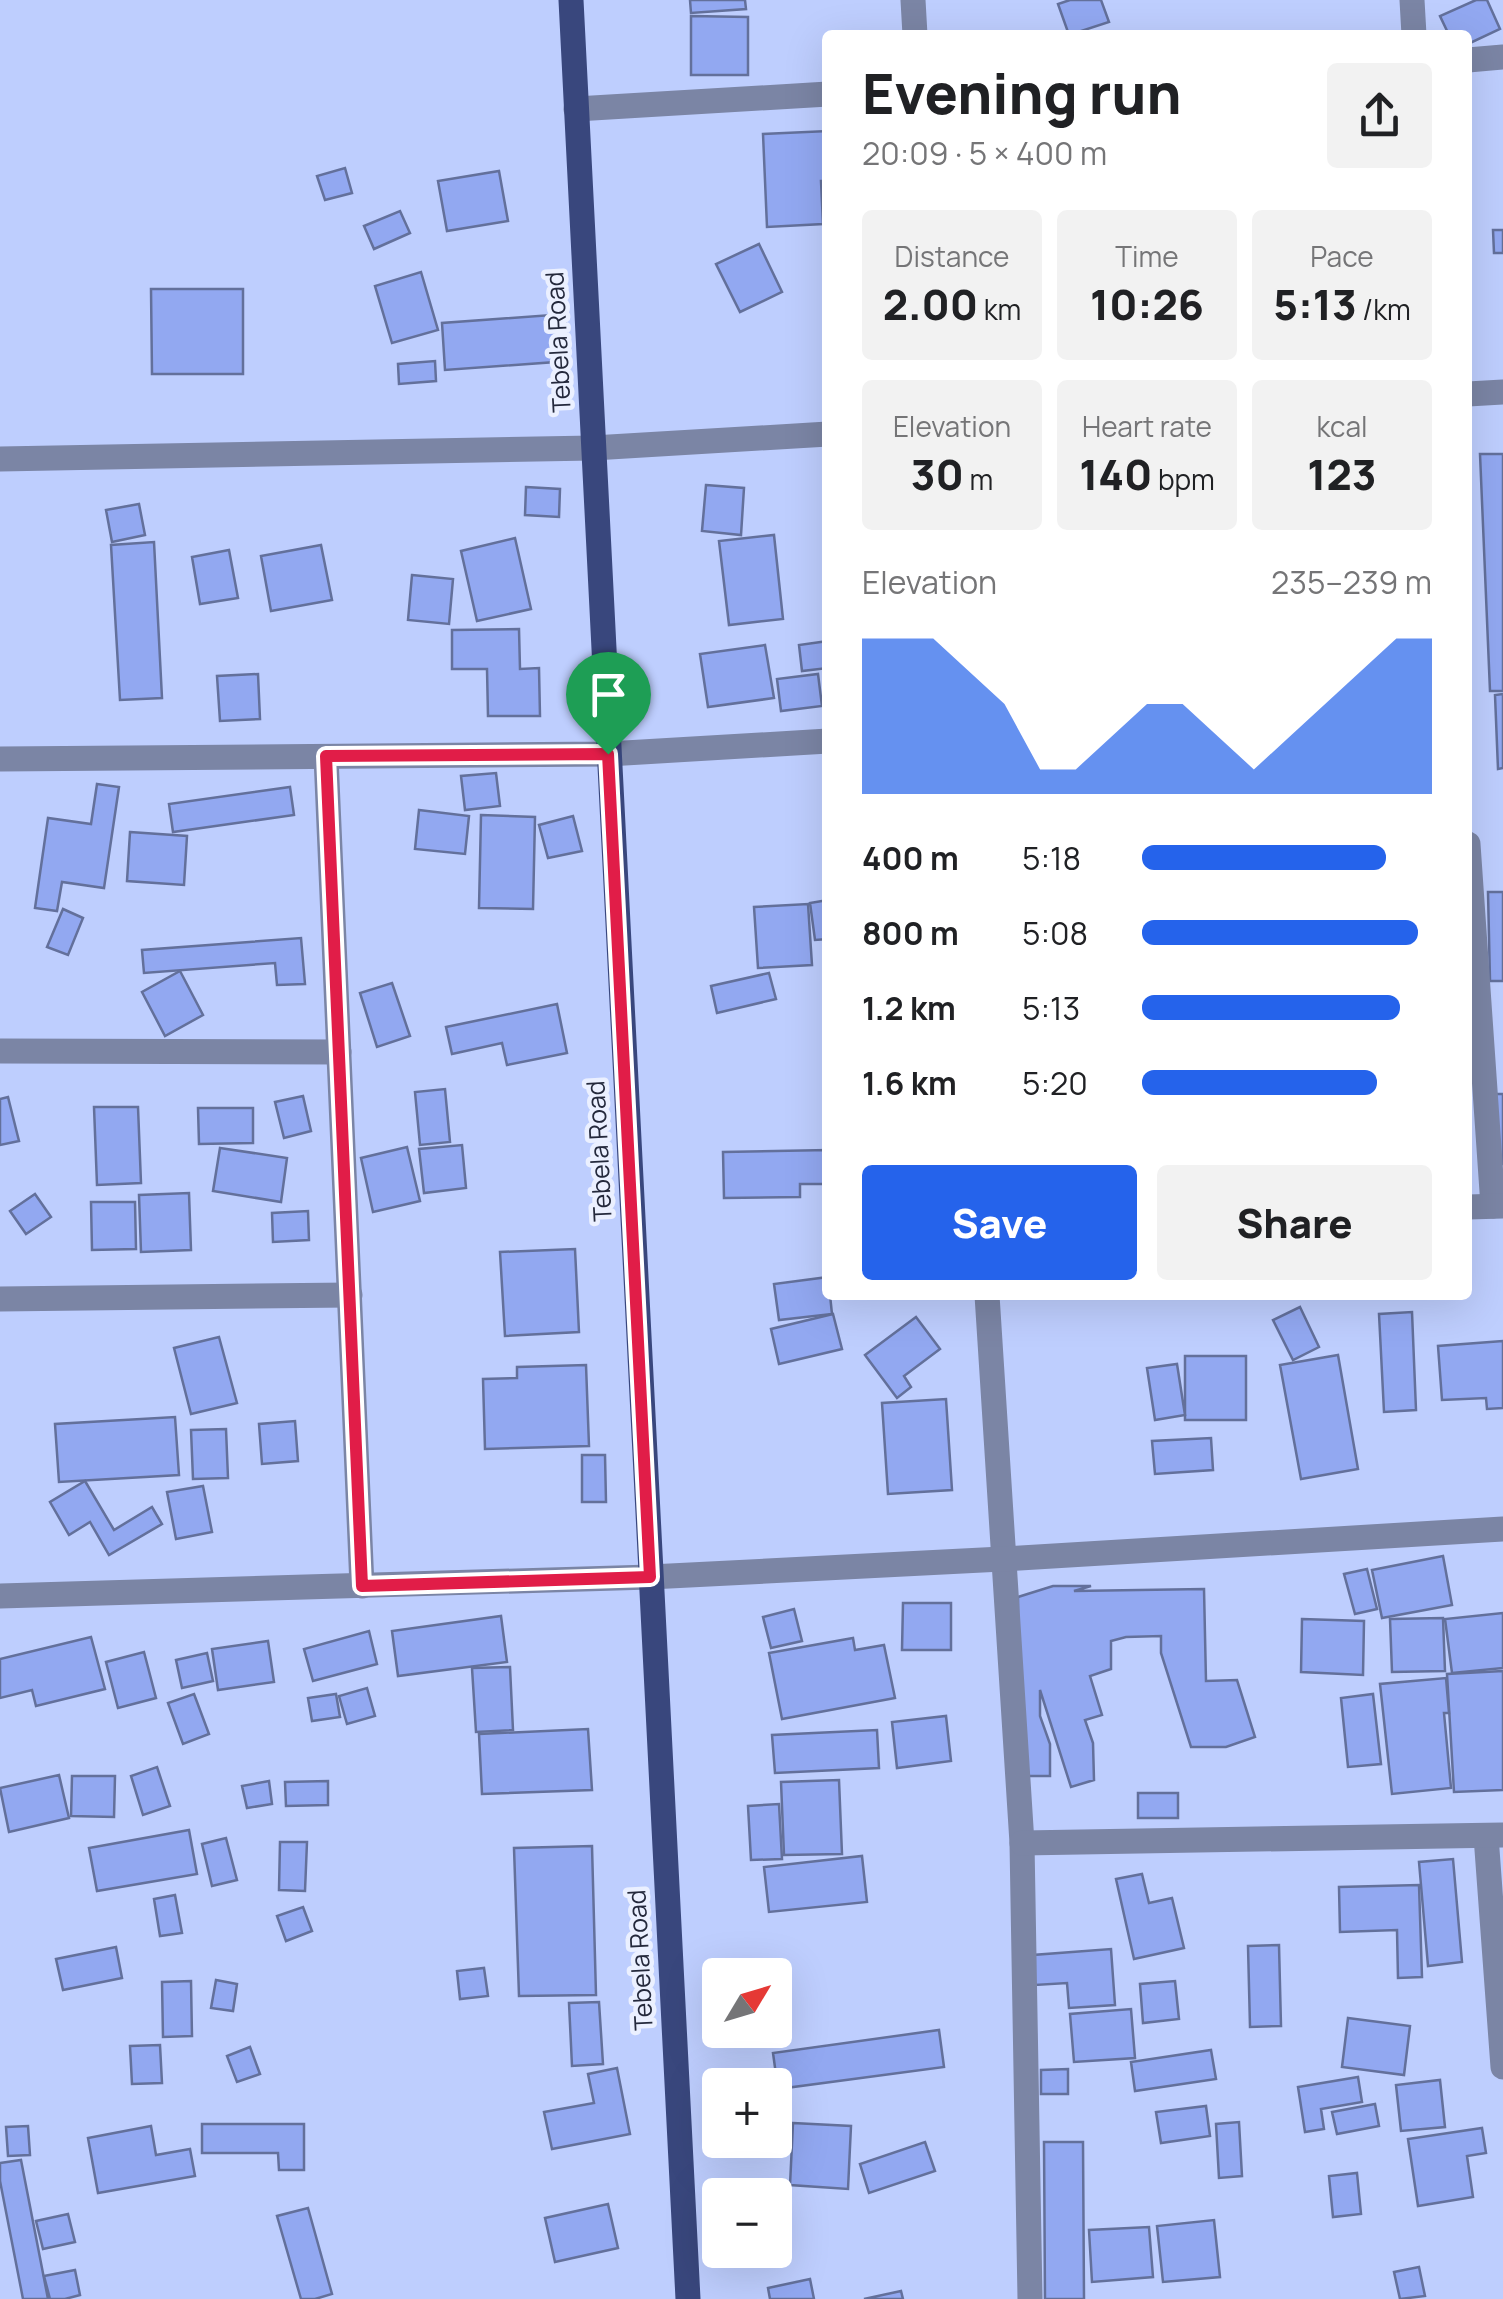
<!DOCTYPE html>
<html lang="en">
<head>
<meta charset="utf-8">
<style>
  :root { --surface:#fff; --page:#f2f2f2; --text:#202124; --muted:#757577; --accent:#2563eb }
  body { margin:0; font-family:Manrope,sans-serif; background:var(--page); color:var(--text); height:100vh; display:flex; flex-direction:column; font-size:38px; white-space:nowrap }
  * { box-sizing:border-box; margin:0 }
  p { font-size:32px; color:var(--muted) }
  .icon { flex:none; width:55px; height:55px; fill:none; stroke:currentColor; stroke-width:2; stroke-linecap:round; stroke-linejoin:round }
  .map { position:relative; flex:1; overflow:hidden }
  .side { position:absolute; left:822px; top:30px; width:650px; height:1270px; display:flex; flex-direction:column; background:var(--surface); border-radius:10px; box-shadow:0 10px 40px #0002 }
  .side>* { flex:none }
  .needle { width:65px; rotate:52deg }
  .tools { position:absolute; left:702px; top:1958px; display:grid; gap:20px }
  .tools a { display:grid; place-items:center; width:90px; height:90px; border-radius:10px; background:var(--surface); box-shadow:0 10px 40px #0002; font-size:50px }
  .pin { position:absolute; display:grid; place-items:center; width:85px; height:85px; color:#fff; margin:-102px -42px; border-radius:50% 50% 50% 0; rotate:-45deg; box-shadow:0 0 10px #0007 }
  .pin .icon { rotate:45deg }
  .round { display:grid; place-items:center; flex:none; width:105px; height:105px; border-radius:10px; background:var(--page) }
  .headline { display:flex; align-items:center; justify-content:space-between; height:170px; padding:0 40px }
  h1 { font-size:55px; font-weight:800; line-height:75px }
  .figures { display:grid; grid-template-columns:repeat(3,1fr); gap:15px; height:170px; padding:10px 40px }
  .figures div { display:grid; align-content:center; border-radius:10px; background:var(--page); text-align:center }
  .figures b { font-size:42px; font-weight:800 }
  .figures small { font-size:28px; font-weight:400 }
  .figures p { font-size:28px }
  .chart { height:280px; padding:20px 40px }
  .chart p { display:flex; justify-content:space-between }
  .chart svg { width:100%; height:180px; margin-top:10px; fill:var(--accent); opacity:.7 }
  .cta { display:flex; gap:20px; margin-top:auto; padding:20px 40px }
  .cta a { flex:1; height:115px; border-radius:10px; background:var(--accent); color:#fff; font-size:40px; font-weight:800; line-height:115px; text-align:center }
  .cta a+a { background:var(--page); color:var(--text) }
  ul { padding:0 40px; list-style:none; font-size:32px }
  li { display:grid; grid-template-columns:160px 120px 1fr; align-items:center; height:75px }
  li i { height:25px; border-radius:12px; background:var(--accent) }
  .map>svg:first-child { display:block }
  .building { fill:#92a8f1; stroke:#63709b; stroke-width:2.5 }
  .lines { fill:none; stroke-linecap:round; stroke-linejoin:round }
  .minor { stroke:#7b85a5; stroke-width:25 }
  .major { stroke:#39477d; stroke-width:25 }
  .route-casing { stroke:#fff; stroke-width:20 }
  .route { stroke:#e11d48; stroke-width:12 }
  .labels { text-anchor:middle; stroke-width:9; stroke-linejoin:round; paint-order:stroke }
  .street-label { font-size:25px; fill:#24293c; stroke:#ebf0ff }
</style>
</head>
<body>
<div class="map">
<svg width="1503" height="2299" viewBox="0 0 1503 2299">
  <rect width="100%" height="100%" fill="#becefe"/>
  <!-- building -->
  <g class="building">
    <path d="M690 0H745L746 9 691 13Z"/>
    <path d="M1070 0H1101L1109 22 1069 35 1058 4Z"/>
    <path d="M1476 0H1487L1500 29 1468 44V35H1449L1440 16Z"/>
    <path d="M691 16 748 17V75H691Z"/>
    <path d="M828 131V181H821L823 224 767 227 763 134Z"/>
    <path d="M345 168 352 193 325 200 317 176Z"/>
    <path d="M499 171 508 221 447 231 438 181Z"/>
    <path d="M400 211 410 233 374 249 364 226Z"/>
    <path d="M1493 230H1503V253H1494Z"/>
    <path d="M759 244 782 292 740 312 716 264Z"/>
    <path d="M421 272 438 330 392 343 375 286Z"/>
    <path d="M151 289H243V374H152Z"/>
    <path d="M565 314 569 361 445 370 442 323Z"/>
    <path d="M435 361 436 381 399 384 398 364Z"/>
    <path d="M1480 454H1503V691H1490Z"/>
    <path d="M706 485 744 488 741 535 702 531Z"/>
    <path d="M526 487 560 489 559 517 525 515Z"/>
    <path d="M139 504 145 535 112 542 106 510Z"/>
    <path d="M774 535 783 619 729 625 719 541Z"/>
    <path d="M515 538 531 609 477 621 461 551Z"/>
    <path d="M154 542 162 698 120 700 111 545Z"/>
    <path d="M321 545 332 600 271 611 261 556Z"/>
    <path d="M229 550 238 598 200 604 192 557Z"/>
    <path d="M412 575 453 579 449 624 408 620Z"/>
    <path d="M519 629 520 669 539 668 540 716H488L487 669H452V630Z"/>
    <path d="M828 641V668L802 671 799 645Z"/>
    <path d="M765 645 774 698 708 707 700 654Z"/>
    <path d="M258 674 260 719 220 721 217 676Z"/>
    <path d="M818 674 822 706 781 711 777 679Z"/>
    <path d="M1503 694V768L1498 769 1495 695Z"/>
    <path d="M496 773 500 806 465 810 461 776Z"/>
    <path d="M97 784 119 787 104 888 62 882 57 911 35 908 48 818 91 824Z"/>
    <path d="M290 787 294 815 173 832 169 804Z"/>
    <path d="M419 810 469 816 465 854 415 849Z"/>
    <path d="M481 815 535 817 533 909 479 908Z"/>
    <path d="M573 816 582 851 548 858 539 825Z"/>
    <path d="M130 832 187 836 184 885 127 881Z"/>
    <path d="M1488 892H1503V981H1490Z"/>
    <path d="M828 900V939L815 940 810 903Z"/>
    <path d="M808 904 812 965 758 968 754 907Z"/>
    <path d="M63 909 83 918 68 955 47 947Z"/>
    <path d="M301 938 305 984 277 985 275 963 144 973 142 950Z"/>
    <path d="M180 971 203 1015 165 1036 142 992Z"/>
    <path d="M769 973 776 999 717 1013 711 986Z"/>
    <path d="M392 983 410 1036 377 1047 360 993Z"/>
    <path d="M557 1004 567 1053 507 1065 502 1043 452 1054 446 1027Z"/>
    <path d="M445 1089 450 1142 420 1145 415 1092Z"/>
    <path d="M1489 1094H1503V1164H1490Z"/>
    <path d="M303 1096 311 1131 284 1138 275 1102Z"/>
    <path d="M8 1097 19 1141 0 1145V1099Z"/>
    <path d="M94 1107H138L141 1183 97 1185Z"/>
    <path d="M198 1108H253V1143L199 1144Z"/>
    <path d="M462 1145 466 1188 424 1193 419 1149Z"/>
    <path d="M407 1147 420 1201 373 1212 361 1158Z"/>
    <path d="M220 1148 287 1158 281 1202 213 1191Z"/>
    <path d="M828 1150V1184H800V1197L724 1198 723 1152Z"/>
    <path d="M189 1193 191 1250 141 1252 139 1195Z"/>
    <path d="M35 1194 51 1217 26 1234 10 1211Z"/>
    <path d="M91 1202H135L136 1249 92 1250Z"/>
    <path d="M308 1211 309 1240 273 1242 272 1213Z"/>
    <path d="M575 1249 579 1332 505 1336 500 1252Z"/>
    <path d="M828 1277V1295H830L832 1314 779 1320 774 1284Z"/>
    <path d="M1300 1307 1319 1347 1293 1360 1273 1320Z"/>
    <path d="M1412 1312 1416 1410 1384 1412 1379 1314Z"/>
    <path d="M833 1314 842 1349 779 1364 771 1329Z"/>
    <path d="M916 1317 940 1349 904 1376 911 1387 897 1398 865 1355Z"/>
    <path d="M219 1337 237 1403 191 1414 174 1348Z"/>
    <path d="M1503 1341V1408L1487 1409 1486 1398 1442 1400 1438 1346Z"/>
    <path d="M1338 1355 1358 1469 1301 1479 1280 1365Z"/>
    <rect x="1185" y="1356" width="61" height="64"/>
    <path d="M1177 1364 1185 1415 1155 1420 1147 1368Z"/>
    <path d="M586 1365 589 1446 485 1449 483 1379 517 1378V1367Z"/>
    <path d="M946 1399 952 1490 888 1494 882 1403Z"/>
    <path d="M175 1417 179 1475 59 1482 55 1424Z"/>
    <path d="M295 1421 298 1461 262 1464 259 1424Z"/>
    <path d="M226 1429 228 1478 193 1479 191 1430Z"/>
    <path d="M1211 1438 1213 1470 1155 1474 1152 1441Z"/>
    <path d="M582 1455H605L606 1502H582Z"/>
    <path d="M85 1481 114 1530 152 1507 162 1524 109 1555 90 1522 69 1535 50 1502Z"/>
    <path d="M203 1486 212 1532 176 1539 167 1492Z"/>
    <path d="M1443 1556 1452 1605 1382 1618 1372 1570Z"/>
    <path d="M1367 1569 1377 1609 1355 1614 1344 1574Z"/>
    <path d="M1053 1586H1091L1074 1591 1204 1589 1206 1681 1237 1680 1255 1737 1226 1747H1191L1161 1653V1636L1126 1637 1111 1641V1669L1090 1676 1102 1715 1085 1720 1093 1743 1094 1780 1071 1787 1040 1690V1716L1050 1744V1776H1017L1018 1597Z"/>
    <path d="M903 1603H951V1650H902Z"/>
    <path d="M794 1609 802 1641 771 1648 763 1617Z"/>
    <path d="M1503 1613V1668L1452 1673 1445 1619Z"/>
    <path d="M501 1616 507 1662 398 1676 392 1631Z"/>
    <path d="M1443 1618 1445 1671 1392 1672 1390 1619Z"/>
    <path d="M1302 1619 1364 1621 1363 1675 1301 1672Z"/>
    <path d="M369 1631 377 1664 313 1681 304 1649Z"/>
    <path d="M91 1637 105 1689 36 1706 32 1690 0 1698V1659Z"/>
    <path d="M853 1638 855 1650 884 1645 895 1698 782 1719 769 1653Z"/>
    <path d="M268 1641 274 1682 218 1690 212 1649Z"/>
    <path d="M144 1652 156 1698 118 1708 106 1662Z"/>
    <path d="M207 1653 213 1681 182 1688 176 1660Z"/>
    <path d="M510 1667 513 1730 476 1732 472 1668Z"/>
    <path d="M1503 1671V1790L1454 1792 1447 1674Z"/>
    <path d="M1446 1678 1449 1713H1444L1451 1788 1392 1794 1380 1684Z"/>
    <path d="M367 1688 375 1716 347 1724 339 1696Z"/>
    <path d="M194 1694 209 1734 183 1744 168 1703Z"/>
    <path d="M336 1694 340 1717 312 1721 308 1698Z"/>
    <path d="M1373 1694 1381 1764 1348 1767 1341 1698Z"/>
    <path d="M946 1716 951 1761 897 1768 892 1722Z"/>
    <path d="M588 1729 592 1790 482 1794 479 1734Z"/>
    <path d="M877 1730 879 1768 775 1773 772 1735Z"/>
    <path d="M157 1767 170 1806 143 1815 131 1776Z"/>
    <path d="M59 1775 69 1818 9 1832 0 1788Z"/>
    <path d="M72 1776H115L114 1817 71 1816Z"/>
    <path d="M839 1780 842 1854 784 1855 781 1782Z"/>
    <path d="M269 1781 272 1804 247 1808 242 1786Z"/>
    <path d="M328 1781V1805L286 1806 285 1782Z"/>
    <rect x="1138" y="1793" width="40" height="25"/>
    <path d="M779 1804 782 1859 751 1860 748 1806Z"/>
    <path d="M189 1830 197 1874 97 1891 89 1848Z"/>
    <path d="M226 1838 237 1880 212 1886 202 1844Z"/>
    <path d="M280 1842H307L305 1891 279 1890Z"/>
    <path d="M592 1846 596 1995 519 1996 514 1848Z"/>
    <path d="M862 1856 867 1902 769 1912 764 1867Z"/>
    <path d="M1453 1859 1462 1962 1428 1966 1419 1862Z"/>
    <path d="M1142 1874 1149 1903 1172 1898 1184 1948 1134 1959 1116 1879Z"/>
    <path d="M1419 1885 1422 1977 1398 1978 1397 1930 1340 1932 1339 1887Z"/>
    <path d="M175 1895 182 1933 160 1936 154 1899Z"/>
    <path d="M303 1907 312 1931 286 1941 277 1916Z"/>
    <path d="M1279 1945 1281 2026 1250 2027 1248 1946Z"/>
    <path d="M116 1947 122 1978 63 1990 56 1959Z"/>
    <path d="M1111 1949 1115 2005 1069 2008 1067 1983 1035 1985 1033 1955Z"/>
    <path d="M484 1968 488 1996 460 1999 457 1971Z"/>
    <path d="M216 1980 237 1984 233 2011 211 2008Z"/>
    <path d="M191 1981 192 2036 163 2037 162 1982Z"/>
    <path d="M1175 1981 1179 2019 1143 2023 1140 1984Z"/>
    <path d="M599 2002 603 2064 572 2066 569 2003Z"/>
    <path d="M1131 2009 1135 2058 1074 2062 1070 2014Z"/>
    <path d="M1348 2018 1410 2026 1404 2075 1342 2067Z"/>
    <path d="M939 2030 944 2067 778 2089 773 2053Z"/>
    <path d="M160 2045 162 2083 132 2084 130 2046Z"/>
    <path d="M250 2047 260 2074 237 2082 227 2056Z"/>
    <path d="M1211 2050 1216 2079 1135 2091 1131 2062Z"/>
    <path d="M617 2068 630 2134 552 2149 544 2112 594 2103 588 2074Z"/>
    <path d="M1068 2069V2094H1041V2070Z"/>
    <path d="M1358 2077 1362 2102 1321 2109 1324 2129 1305 2132 1298 2087Z"/>
    <path d="M1440 2080 1445 2127 1401 2131 1396 2085Z"/>
    <path d="M1375 2104 1379 2126 1337 2134 1332 2112Z"/>
    <path d="M1206 2106 1210 2136 1161 2143 1156 2112Z"/>
    <path d="M1239 2122 1242 2176 1219 2178 1216 2124Z"/>
    <path d="M793 2123 851 2126 848 2189 790 2185Z"/>
    <path d="M202 2124H304V2170H279L278 2153H202Z"/>
    <path d="M28 2126 30 2155 8 2156 6 2127Z"/>
    <path d="M151 2126 156 2155 190 2149 195 2176 98 2193 88 2138Z"/>
    <path d="M1482 2128 1486 2153 1467 2156 1473 2197 1418 2206 1408 2139Z"/>
    <path d="M925 2142 935 2171 869 2193 860 2164Z"/>
    <path d="M1044 2142H1083L1084 2299H1045Z"/>
    <path d="M21 2160 48 2299H23L0 2181V2163Z"/>
    <path d="M1357 2173 1361 2214 1333 2217 1329 2176Z"/>
    <path d="M608 2204 618 2248 555 2262 545 2218Z"/>
    <path d="M308 2208 332 2294 315 2299H301L277 2216Z"/>
    <path d="M68 2214 75 2242 43 2249 36 2221Z"/>
    <path d="M1214 2220 1220 2277 1163 2282 1157 2226Z"/>
    <path d="M1149 2227 1153 2277 1092 2282 1089 2230Z"/>
    <path d="M1419 2267 1425 2296 1400 2299 1394 2272Z"/>
    <path d="M75 2270 80 2295 65 2299H50L44 2276Z"/>
    <path d="M810 2279 814 2299H770L768 2288Z"/>
    <path d="M901 2291 903 2299H864Z"/>
  </g>
  <g class="lines">
    <!-- minor -->
    <g class="minor">
      <path d="M913 0 915 35"/>
      <path d="M1412 0 1414 35"/>
      <path d="M1468 60 1503 57"/>
      <path d="M576 109 828 94"/>
      <path d="M1468 394 1503 392"/>
      <path d="M0 459 593 448 828 434"/>
      <path d="M326 757 362 1586"/>
      <path d="M0 759 608 754 828 741"/>
      <path d="M1468 844 1493 1206"/>
      <path d="M0 1051 339 1052"/>
      <path d="M1468 1207 1503 1206"/>
      <path d="M987 1295 1022 1843 1030 2299"/>
      <path d="M0 1299 350 1295"/>
      <path d="M0 1596 650 1577 1002 1559 1503 1529"/>
      <path d="M1486 1836 1503 2067"/>
      <path d="M1022 1843 1503 1835"/>
    </g>
    <!-- major -->
    <path class="major" d="M571 0 688 2299"/>
  </g>
  <g class="lines">
    <!-- route casing -->
    <g class="route-casing">
      <path id="route" d="M608 754 650 1577 362 1586 326 756Z"/>
    </g>
    <!-- route -->
    <use href="#route" class="route"/>
  </g>
  <g class="labels">
    <!-- street labels -->
    <g class="street-label">
      <text transform="translate(558 342) rotate(-93)" y="9">Tebela Road</text>
      <text transform="translate(599 1151) rotate(-93)" y="9">Tebela Road</text>
      <text transform="translate(640 1960) rotate(-93)" y="9">Tebela Road</text>
    </g>
  </g>
</svg>
<div class="tools">
<a><svg class="needle" viewBox="-14 -14 28 28"><path d="M0-13l5 13h-10z" fill="#e53935"/><path d="M0 13l5-13h-10z" fill="#757577"/></svg></a>
<a>+</a>
<a>−</a>
</div>
<div class="pin" style="left:608px;top:754px;background:#1e9e55"><svg class="icon" aria-label="arrive" viewBox="0 0 24 24"><path d="M6 21V4h12l-3 4 3 4H6"/></svg></div>
<section class="side">
<div class="headline"><div><h1>Evening run</h1><p>20:09 · 5 × 400 m</p></div><a class="round"><svg class="icon" aria-label="share" viewBox="0 0 24 24"><path d="M12 15V3M7 8l5-5 5 5M5 13v7h14v-7"/></svg></a></div>
<div class="figures">
<div><p>Distance</p><b>2.00<small> km</small></b></div>
<div><p>Time</p><b>10:26</b></div>
<div><p>Pace</p><b>5:13<small> /km</small></b></div>
</div>
<div class="figures">
<div><p>Elevation</p><b>30<small> m</small></b></div>
<div><p>Heart rate</p><b>140<small> bpm</small></b></div>
<div><p>kcal</p><b>123</b></div>
</div>
<div class="chart"><p><span>Elevation</span>235–239 m</p>
<svg viewBox="0 0 160 44" preserveAspectRatio="none"><path d="M0 44V6L10 6L20 6L30 14L40 22L50 38L60 38L70 30L80 22L90 22L100 30L110 38L120 30L130 22L140 14L150 6L160 6V44z"/></svg>
</div>
<ul>
<li><b>400 m</b>5:18<i style="width:84%"></i></li>
<li><b>800 m</b>5:08<i style="width:95%"></i></li>
<li><b>1.2 km</b>5:13<i style="width:89%"></i></li>
<li><b>1.6 km</b>5:20<i style="width:81%"></i></li>
</ul>
<div class="cta"><a>Save</a><a>Share</a></div>
</section>
</div>
</body>
</html>
